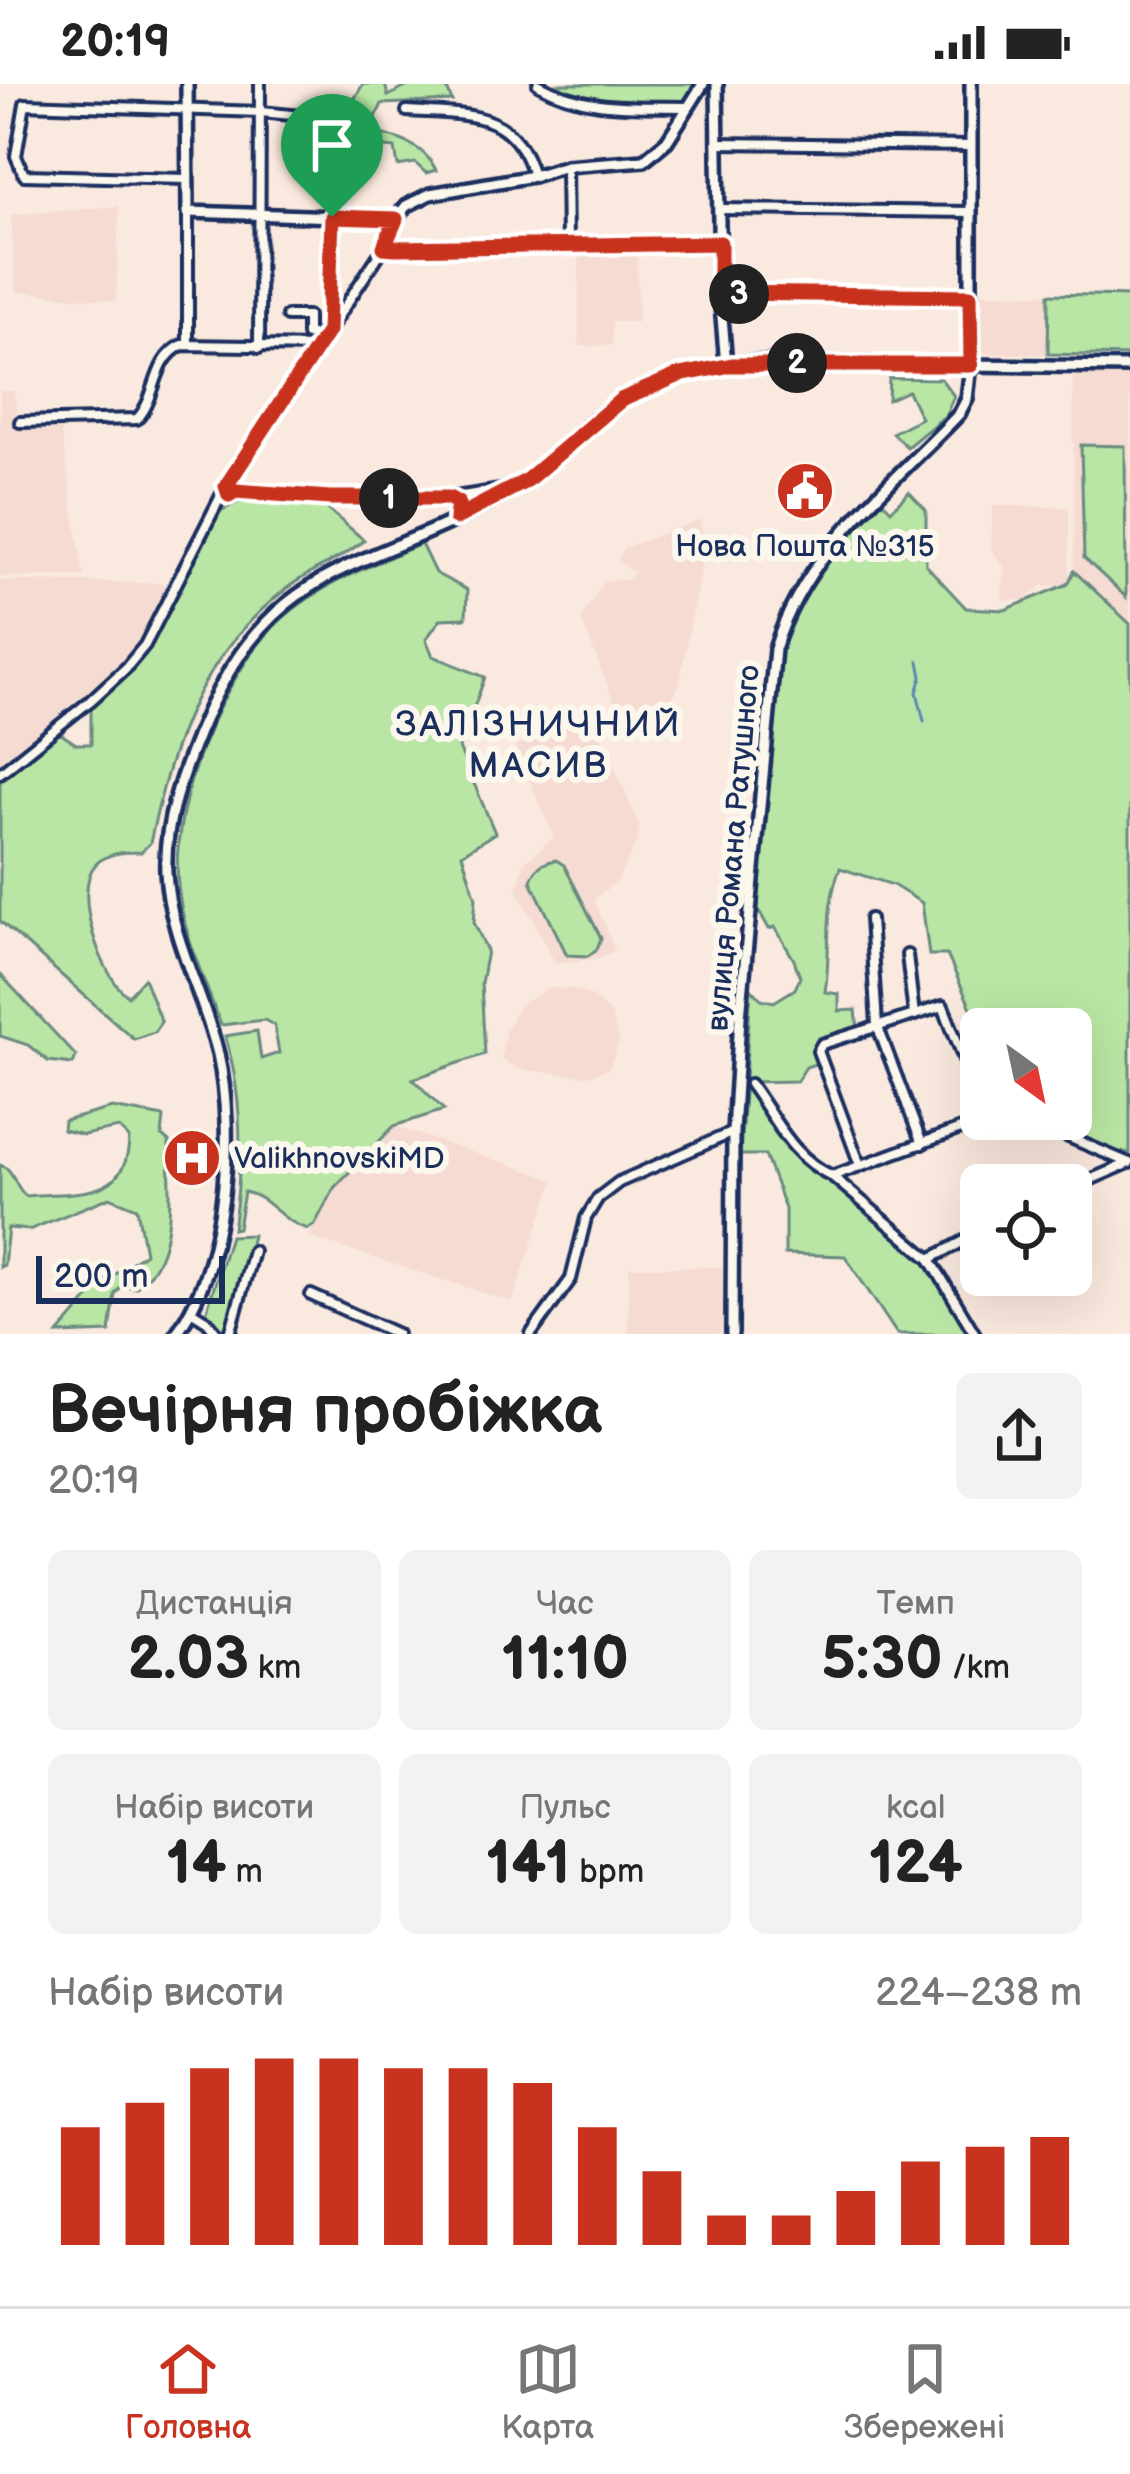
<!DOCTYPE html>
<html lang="uk">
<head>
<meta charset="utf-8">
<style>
  :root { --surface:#fff; --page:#f2f2f2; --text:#222; --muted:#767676; --line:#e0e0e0; --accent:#c8321e }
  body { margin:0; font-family:"Balsamiq Sans",sans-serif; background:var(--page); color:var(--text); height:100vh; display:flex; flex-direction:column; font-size:45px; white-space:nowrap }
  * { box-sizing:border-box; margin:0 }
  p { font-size:39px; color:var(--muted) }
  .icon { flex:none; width:66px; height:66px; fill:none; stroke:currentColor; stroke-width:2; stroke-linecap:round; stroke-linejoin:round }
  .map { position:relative; height:1250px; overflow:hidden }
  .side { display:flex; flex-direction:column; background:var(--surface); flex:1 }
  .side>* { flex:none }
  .needle { width:78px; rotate:147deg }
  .buttons { position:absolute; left:960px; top:924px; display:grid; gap:24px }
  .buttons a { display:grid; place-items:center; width:132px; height:132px; border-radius:18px; background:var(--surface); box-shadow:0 12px 48px #0002; font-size:60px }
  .scale { position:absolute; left:36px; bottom:30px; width:189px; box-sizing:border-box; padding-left:12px; border:6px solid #1b2f5e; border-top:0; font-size:33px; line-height:42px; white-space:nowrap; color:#1b2f5e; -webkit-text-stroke:9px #fbf7ec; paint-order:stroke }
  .pin { position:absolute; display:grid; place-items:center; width:102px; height:102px; color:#fff; margin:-123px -51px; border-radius:50% 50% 50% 0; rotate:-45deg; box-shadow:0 0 12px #0007 }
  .pin .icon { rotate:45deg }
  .km { position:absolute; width:60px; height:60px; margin:-30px; border-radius:50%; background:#222; color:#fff; font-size:33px; line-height:60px; text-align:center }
  .round { display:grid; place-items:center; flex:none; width:126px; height:126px; border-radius:18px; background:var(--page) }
  .headline { display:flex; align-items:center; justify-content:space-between; height:204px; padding:0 48px }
  h1 { font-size:66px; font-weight:700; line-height:90px }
  .metrics { display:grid; grid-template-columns:repeat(3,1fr); gap:18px; height:204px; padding:12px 48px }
  .metrics div { display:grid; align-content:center; border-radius:18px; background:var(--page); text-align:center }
  .metrics b { font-size:60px; font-weight:700 }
  .metrics small { font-size:33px; font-weight:400 }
  .metrics p { font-size:33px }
  .chart { height:336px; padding:24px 48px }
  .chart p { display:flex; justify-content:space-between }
  .chart svg { width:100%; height:216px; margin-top:12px; stroke:var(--accent); stroke-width:6 }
  .status { display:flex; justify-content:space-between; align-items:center; height:84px; padding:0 60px; background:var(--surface); direction:ltr }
  .status svg { height:33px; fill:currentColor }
  .menu { display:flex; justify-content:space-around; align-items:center; height:168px; border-top:3px solid var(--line); background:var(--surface); font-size:33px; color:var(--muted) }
  .menu a { display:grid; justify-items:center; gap:6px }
  .menu .current { color:var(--accent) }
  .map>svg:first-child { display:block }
  .built { fill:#f5dbd2 }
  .green { fill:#b9e6a4; stroke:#6a8a81; stroke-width:3 }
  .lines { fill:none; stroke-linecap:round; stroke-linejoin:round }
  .stream { stroke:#5e87b1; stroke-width:3 }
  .minor-casing { stroke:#1b2f5e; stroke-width:16 }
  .tertiary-casing { stroke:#1b2f5e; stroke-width:18 }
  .secondary-casing { stroke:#1b2f5e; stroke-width:18 }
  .minor { stroke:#fbf7ec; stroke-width:8 }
  .tertiary { stroke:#fbf7ec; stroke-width:9 }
  .secondary { stroke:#fbf7ec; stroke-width:9 }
  .route-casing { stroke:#fff; stroke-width:24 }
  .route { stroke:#c8321e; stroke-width:15 }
  .labels { text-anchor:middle; stroke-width:12; stroke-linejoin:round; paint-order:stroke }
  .poi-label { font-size:30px; fill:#1b2f5e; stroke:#fbf7ec }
  .street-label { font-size:30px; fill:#1b2f5e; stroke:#fbf7ec }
  .quarter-label { font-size:36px; letter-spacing:3px; fill:#1b2f5e; stroke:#fbf7ec }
</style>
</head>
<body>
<div class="status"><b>20:19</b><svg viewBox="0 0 49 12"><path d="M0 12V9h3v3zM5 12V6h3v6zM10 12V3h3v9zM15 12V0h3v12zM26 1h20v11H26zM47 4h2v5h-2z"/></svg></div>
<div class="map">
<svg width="1130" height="1250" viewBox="0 0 1130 1250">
  <rect width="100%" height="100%" fill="#fae9de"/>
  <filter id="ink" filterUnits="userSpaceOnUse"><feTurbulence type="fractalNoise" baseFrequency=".00833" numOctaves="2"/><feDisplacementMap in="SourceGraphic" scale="24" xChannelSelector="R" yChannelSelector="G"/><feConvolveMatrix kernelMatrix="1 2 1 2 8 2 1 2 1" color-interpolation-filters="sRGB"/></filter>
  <g filter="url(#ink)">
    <!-- built -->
    <g class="built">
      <path d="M119 122 116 217 16 207 11 131Z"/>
      <path d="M579 162H637L638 238H612V261L579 262Z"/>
      <path d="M977 209 1049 210 1048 270 985 269 977 261Z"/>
      <path d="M1073 288 1130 289V540L1074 487Z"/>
      <path d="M0 307H14L17 332 58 330 84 492 0 493Z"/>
      <path d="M993 422 1069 423V502L1043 501 1026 516H1002L1004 483 991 464Z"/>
      <path d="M700 436 704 466 679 601 671 616 660 624 623 640 581 535 604 497 627 496 634 489 617 476 624 464Z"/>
      <path d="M0 497 161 499 166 503 147 544 124 577 0 679Z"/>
      <path d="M592 630 639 741 638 756 617 797 594 815 615 866 600 874 555 879 517 805 524 779 554 753 515 662Z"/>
      <path d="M550 904 574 905 591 912 610 929 619 958 609 985 588 992 517 985 501 974 505 948 519 921Z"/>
      <path d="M394 1042 554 1096 512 1218 309 1153 332 1104Z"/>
      <path d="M629 1183H722L723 1250H628Z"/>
    </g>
    <!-- green -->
    <g class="green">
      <path d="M363 0H385L388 12 412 0H445L452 17 382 20 373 39 379 50C403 55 425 63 436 86L426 89 415 79 398 82 395 64 378 62 365 86H353L357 32 349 24Z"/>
      <path d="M552 0H698L687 19 597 18 550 4Z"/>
      <path d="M1049 210 1130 212V272L1048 270Z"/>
      <path d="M889 294 941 295 954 312 945 332 907 363 892 349 921 334 908 307 888 316Z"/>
      <path d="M1081 361 1125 362 1126 513 1084 474Z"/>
      <path d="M909 408 926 426V481L966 524 1005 526 1068 500 1074 487 1130 540V1069L1118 1068 1041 1035H1071V945L981 946 947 871H929L922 819 893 801 840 784C823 828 832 862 825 908L839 910V927L856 926 858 946 815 966 818 979 806 983 797 997 748 998 747 1004 768 1027 784 1057 930 1175 975 1250H897L845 1172 785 1170V1125L765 1071H740L751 904 761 915 774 918 795 905 800 893 794 876 775 843 769 845 758 825 768 665 782 556 791 530 820 485 882 417 891 426Z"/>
      <path d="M244 416 323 421 364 456C341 476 310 486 286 505 199 573 172 657 150 759L141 768C125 768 108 768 96 780 71 806 102 895 128 912L144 894 161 938 154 948 134 955 0 837V698L58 648 76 660H91V621L129 590 147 569 220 427Z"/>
      <path d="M421 460 435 489 467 506 466 534 441 535 426 555 433 572 485 593 459 664 495 749 462 770 476 814 474 838 487 867 481 899 485 970 413 995 444 1026 394 1042 334 1104 315 1140 308 1145C277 1136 271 1113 244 1108L238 1144 233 1145C243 1080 243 1011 225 952L257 947 261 975 279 969 274 941 264 936 221 941C205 897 182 848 178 801 170 717 222 589 283 534 322 499 374 480 421 460Z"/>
      <path d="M556 776 564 781 601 854 597 865 588 872 567 871 531 797C535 783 542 779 556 776Z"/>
      <path d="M0 890 76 972 73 980 48 977 28 961 0 952Z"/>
      <path d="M112 1024 164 1033 162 1052 169 1058C169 1105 179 1174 135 1204L122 1201 115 1210 110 1248 58 1250 102 1199 145 1169 137 1124 110 1113 29 1146 8 1144 4 1181 0 1183V1081C15 1085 14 1103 26 1112 75 1107 128 1118 129 1054L119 1044 83 1051 63 1046 64 1037Z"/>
      <path d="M252 1151 236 1223 228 1243 220 1245 206 1229 230 1152Z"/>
    </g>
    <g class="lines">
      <!-- stream -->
      <path class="stream" d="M919 577 922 593 917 608 924 637"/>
      <!-- minor casing -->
      <g class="minor-casing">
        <g id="minor">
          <path d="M538 0C586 27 634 22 688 23"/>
          <path d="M407 27C467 31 515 25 533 92"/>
          <path d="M719 59 971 62"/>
          <path d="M566 82 567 161"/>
          <path d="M186 95 24 91 16 72 25 20 261 28 332 35 328 247"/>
          <path d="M720 125 971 128"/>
          <path d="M188 128V261"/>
          <path d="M384 163 720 159"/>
          <path d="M720 209 970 213"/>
          <path d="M287 232H307V251H314L318 263"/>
          <path d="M259 264 260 0"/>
          <path d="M20 338 137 335C158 313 152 276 182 261L318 263"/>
          <path d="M225 408 231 412 236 407 330 414H449L507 405"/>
          <path d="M0 689 90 617 126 584 145 561 226 402 384 163 396 135"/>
          <path d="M870 835 877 941 922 1060"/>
          <path d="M907 871 914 931"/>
          <path d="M750 1000C776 1035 791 1073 832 1092L930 1175 975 1250"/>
          <path d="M1026 1035 1129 1079"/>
          <path d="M860 1081 818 967 822 960 943 922 981 1018"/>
          <path d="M832 1092 988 1035"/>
          <path d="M1071 1104 1129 1079"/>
          <path d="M930 1175 981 1148"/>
          <path d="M311 1211 397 1250"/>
          <path d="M191 1227 207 1237 218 1250"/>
          <path d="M230 1250 253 1167"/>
          <path d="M531 1250 571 1195 586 1134 598 1114 619 1098 733 1048"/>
        </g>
      </g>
      <!-- tertiary casing -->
      <g class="tertiary-casing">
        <g id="tertiary">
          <path d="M187 0 188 128 396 135 406 122 430 110 533 92 566 82 644 76 667 57 703 0"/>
          <path d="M717 0 720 209 726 281"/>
          <path d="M732 1250 733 1048 740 933 775 565C805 466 891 402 959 330L967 315 971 281"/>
        </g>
      </g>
      <!-- secondary casing -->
      <g class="secondary-casing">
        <g id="secondary">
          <path d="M971 281V0"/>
          <path d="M449 414 458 419 456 433"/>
          <path d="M176 1250C226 1181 236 1052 218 970 203 909 169 851 166 788 164 739 181 692 199 648 274 465 373 492 516 403 547 383 571 355 599 332 634 303 678 289 723 282 769 274 821 279 868 280 955 281 1042 282 1130 283"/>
        </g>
      </g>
      <!-- minor -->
      <use href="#minor" class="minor"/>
      <!-- tertiary -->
      <use href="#tertiary" class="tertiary"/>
      <!-- secondary -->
      <use href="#secondary" class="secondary"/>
    </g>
  </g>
  <g class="lines" filter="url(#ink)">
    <!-- route casing -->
    <g class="route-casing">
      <path id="route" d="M332 133 396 135 384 163 395 164 720 159V209L970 212 971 281H732L679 291 621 316 526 397 456 434 458 419 449 414H330L236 407 229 411 226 402 328 247Z"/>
    </g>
    <!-- route -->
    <use href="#route" class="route"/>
  </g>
  <!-- icons -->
  <defs>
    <g id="civic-disc" transform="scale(3)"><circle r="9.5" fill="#c8321e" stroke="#fbf7ec"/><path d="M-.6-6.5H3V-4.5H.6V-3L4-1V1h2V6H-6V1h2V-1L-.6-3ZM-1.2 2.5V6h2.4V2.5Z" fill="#fff"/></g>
    <g id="hospital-disc" transform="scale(3)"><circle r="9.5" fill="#c8321e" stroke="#fbf7ec"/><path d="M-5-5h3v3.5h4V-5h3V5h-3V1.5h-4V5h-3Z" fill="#fff"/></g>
  </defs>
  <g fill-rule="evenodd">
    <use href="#civic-disc" x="805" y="407"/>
    <use href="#hospital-disc" x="192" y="1074"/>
  </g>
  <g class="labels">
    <!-- poi labels -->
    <g class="poi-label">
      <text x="805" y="472">Нова Пошта №315</text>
      <text x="234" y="1084" text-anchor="start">ValikhnovskiMD</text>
    </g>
    <!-- street labels -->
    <g class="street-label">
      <text transform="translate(733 764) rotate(-85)" y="10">вулиця Романа Ратушного</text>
    </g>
    <!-- quarter labels -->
    <g class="quarter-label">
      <text x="539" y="652">ЗАЛІЗНИЧНИЙ<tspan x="539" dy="41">МАСИВ</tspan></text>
    </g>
  </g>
</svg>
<div class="buttons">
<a><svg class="needle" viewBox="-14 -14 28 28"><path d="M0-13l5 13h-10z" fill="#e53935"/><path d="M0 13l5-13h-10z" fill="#767676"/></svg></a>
<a><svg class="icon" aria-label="locate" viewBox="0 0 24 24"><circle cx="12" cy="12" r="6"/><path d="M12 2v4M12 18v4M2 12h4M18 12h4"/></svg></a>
</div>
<div class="scale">200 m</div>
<div class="pin" style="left:332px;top:133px;background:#1e9e55"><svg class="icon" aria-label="arrive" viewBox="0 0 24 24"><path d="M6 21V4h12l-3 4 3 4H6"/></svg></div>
<b class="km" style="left:389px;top:414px">1</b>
<b class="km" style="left:797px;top:279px">2</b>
<b class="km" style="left:739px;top:210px">3</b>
</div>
<section class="side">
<div class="headline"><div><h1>Вечірня пробіжка</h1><p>20:19</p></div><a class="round"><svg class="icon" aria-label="share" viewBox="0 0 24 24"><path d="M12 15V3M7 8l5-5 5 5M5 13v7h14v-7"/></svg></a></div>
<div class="metrics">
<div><p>Дистанція</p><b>2.03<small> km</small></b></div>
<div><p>Час</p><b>11:10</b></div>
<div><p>Темп</p><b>5:30<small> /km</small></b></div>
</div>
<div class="metrics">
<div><p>Набір висоти</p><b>14<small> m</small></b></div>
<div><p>Пульс</p><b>141<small> bpm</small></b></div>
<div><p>kcal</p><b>124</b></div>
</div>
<div class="chart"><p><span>Набір висоти</span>224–238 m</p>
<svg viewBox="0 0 160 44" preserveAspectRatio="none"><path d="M5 44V20M15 44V15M25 44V8M35 44V6M45 44V6M55 44V8M65 44V8M75 44V11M85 44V20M95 44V29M105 44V38M115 44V38M125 44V33M135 44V27M145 44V24M155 44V22"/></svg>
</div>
</section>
<nav class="menu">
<a class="current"><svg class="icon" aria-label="home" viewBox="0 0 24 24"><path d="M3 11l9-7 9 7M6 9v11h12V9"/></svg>Головна</a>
<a><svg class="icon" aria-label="map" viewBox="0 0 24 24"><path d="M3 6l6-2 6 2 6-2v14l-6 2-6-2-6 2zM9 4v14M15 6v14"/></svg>Карта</a>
<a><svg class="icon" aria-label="saved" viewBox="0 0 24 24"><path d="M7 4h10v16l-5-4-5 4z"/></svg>Збережені</a>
</nav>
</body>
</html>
